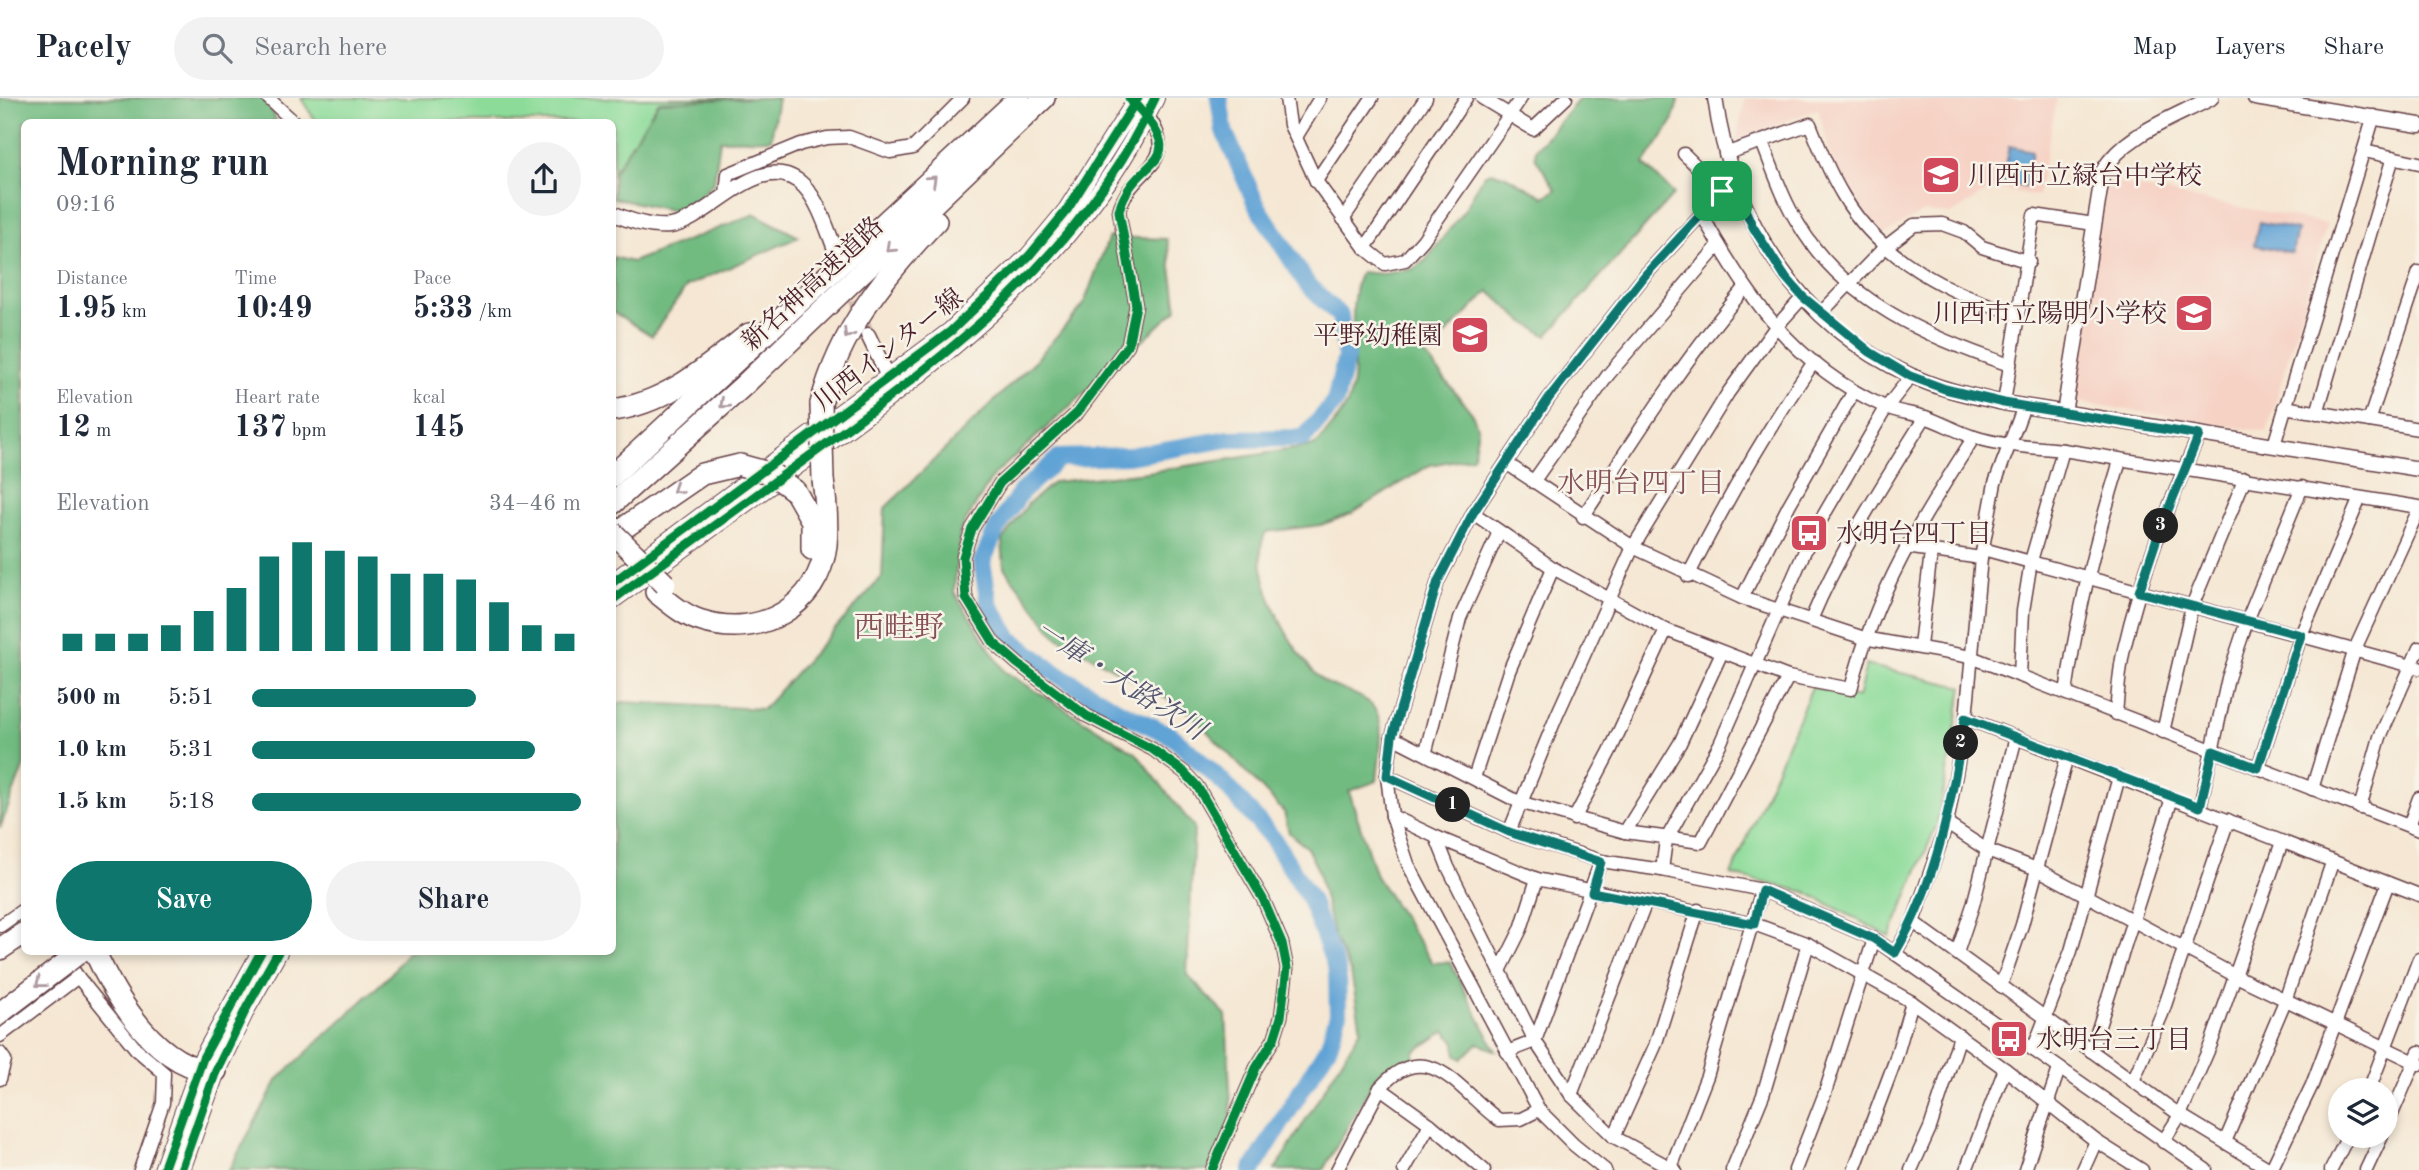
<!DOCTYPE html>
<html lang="en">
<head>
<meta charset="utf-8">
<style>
  :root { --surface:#fff; --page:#f2f2f3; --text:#1f2937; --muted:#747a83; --line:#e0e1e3; --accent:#0f766e }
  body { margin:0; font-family:"Old Standard TT","Noto Serif JP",serif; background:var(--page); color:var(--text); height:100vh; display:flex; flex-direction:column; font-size:26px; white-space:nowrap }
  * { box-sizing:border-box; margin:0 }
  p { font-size:23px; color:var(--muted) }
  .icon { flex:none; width:38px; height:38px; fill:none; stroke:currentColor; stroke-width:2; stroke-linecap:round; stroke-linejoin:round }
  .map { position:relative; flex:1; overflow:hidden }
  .side { position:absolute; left:21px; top:21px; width:595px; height:836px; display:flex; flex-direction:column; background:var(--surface); border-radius:10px; box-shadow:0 4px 10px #0003 }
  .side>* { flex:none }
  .buttons { position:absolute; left:2328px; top:980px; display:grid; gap:14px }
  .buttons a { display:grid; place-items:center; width:70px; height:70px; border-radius:50%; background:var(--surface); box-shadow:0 4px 10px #0003; font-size:35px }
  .pin { position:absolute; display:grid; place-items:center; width:60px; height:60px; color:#fff; margin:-30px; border-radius:14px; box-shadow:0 4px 10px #0006 }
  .km { position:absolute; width:35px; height:35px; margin:-18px; border-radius:50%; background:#222; color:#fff; font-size:19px; line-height:35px; text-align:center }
  .round { display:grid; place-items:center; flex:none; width:74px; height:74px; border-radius:37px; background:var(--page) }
  .summary { display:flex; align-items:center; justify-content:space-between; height:119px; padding:0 35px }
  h1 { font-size:38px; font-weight:700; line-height:52px }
  .figures { display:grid; grid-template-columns:repeat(3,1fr); gap:10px; height:119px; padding:7px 35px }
  .figures div { display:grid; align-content:center }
  .figures b { font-size:30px; font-weight:700 }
  .figures small { font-size:19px; font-weight:400 }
  .figures p { font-size:19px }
  .chart { height:196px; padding:14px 35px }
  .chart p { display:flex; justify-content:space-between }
  .chart svg { width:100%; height:126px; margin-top:7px; stroke:var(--accent); stroke-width:6 }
  .primary-button { display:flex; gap:14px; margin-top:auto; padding:14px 35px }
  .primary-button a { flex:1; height:80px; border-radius:42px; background:var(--accent); color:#fff; font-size:28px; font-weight:700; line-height:80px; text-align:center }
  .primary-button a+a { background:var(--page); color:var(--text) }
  ul { padding:0 35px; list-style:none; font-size:23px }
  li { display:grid; grid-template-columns:112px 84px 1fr; align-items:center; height:52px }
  li i { height:18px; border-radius:9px; background:var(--accent) }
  header { display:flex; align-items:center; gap:42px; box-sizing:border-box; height:98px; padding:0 35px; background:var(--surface); border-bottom:2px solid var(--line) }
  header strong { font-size:33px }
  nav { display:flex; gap:38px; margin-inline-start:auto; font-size:24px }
  .search { width:490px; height:63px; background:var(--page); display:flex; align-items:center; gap:18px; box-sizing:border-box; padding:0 24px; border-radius:38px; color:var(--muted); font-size:26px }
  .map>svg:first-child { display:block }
  .built { fill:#f6d2c4 }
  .green { fill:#8cdb99; stroke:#6b7d62; stroke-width:2 }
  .forest { fill:#71bb81; stroke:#5e6d56; stroke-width:2 }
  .water { fill:#60a3d5; stroke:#556180; stroke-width:2 }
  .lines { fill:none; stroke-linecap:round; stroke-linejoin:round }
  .river { stroke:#60a3d5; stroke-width:18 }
  .tertiary-tunnel { stroke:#d3bfb1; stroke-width:14; stroke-dasharray:14 7; stroke-linecap:butt }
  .minor-casing { stroke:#643d44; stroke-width:15 }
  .tertiary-casing { stroke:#643d44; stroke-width:17 }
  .secondary-casing { stroke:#643d44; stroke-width:20 }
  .motorway-casing { stroke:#643d44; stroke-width:24 }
  .minor { stroke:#fff; stroke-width:12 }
  .tertiary { stroke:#fff; stroke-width:14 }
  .secondary { stroke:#fff; stroke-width:18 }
  .motorway { stroke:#fff; stroke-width:21 }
  .motorway-bridge-casing { stroke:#643d44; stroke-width:24; stroke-linecap:butt }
  .motorway-bridge { stroke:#fff; stroke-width:21 }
  .cycleway-casing { stroke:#f7f3e8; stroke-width:13 }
  .cycleway { stroke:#00873e; stroke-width:9 }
  .oneway { stroke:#ae9aa0 }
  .route-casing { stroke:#fff; stroke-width:14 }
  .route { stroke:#0f766e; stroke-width:9 }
  .labels { text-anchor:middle; stroke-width:5; stroke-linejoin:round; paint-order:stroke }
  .poi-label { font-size:26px; fill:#4a1f2b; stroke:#f7f3e8; text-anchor:start }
  .street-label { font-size:26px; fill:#4a1f2b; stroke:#f7f3e8 }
  .neighbourhood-label { font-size:28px; fill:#855156; stroke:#f7f3e8 }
  .water-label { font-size:28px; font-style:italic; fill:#53546f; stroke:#f7f3e8 }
  .quarter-label { font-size:30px; fill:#855156; stroke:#f7f3e8 }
</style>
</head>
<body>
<header>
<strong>Pacely</strong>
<div class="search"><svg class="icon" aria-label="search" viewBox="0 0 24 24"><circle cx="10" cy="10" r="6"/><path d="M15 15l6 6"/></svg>Search here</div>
<nav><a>Map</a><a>Layers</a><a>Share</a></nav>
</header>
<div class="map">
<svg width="2419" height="1072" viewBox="0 0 2419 1072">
  <rect width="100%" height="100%" fill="#f7f3e8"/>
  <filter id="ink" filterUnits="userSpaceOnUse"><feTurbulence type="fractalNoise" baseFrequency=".0143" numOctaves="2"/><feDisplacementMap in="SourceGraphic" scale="14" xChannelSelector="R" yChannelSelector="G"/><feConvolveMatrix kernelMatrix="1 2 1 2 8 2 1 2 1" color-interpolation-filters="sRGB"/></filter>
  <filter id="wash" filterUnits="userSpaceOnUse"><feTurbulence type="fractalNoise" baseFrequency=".00686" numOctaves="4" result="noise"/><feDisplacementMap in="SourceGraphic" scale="28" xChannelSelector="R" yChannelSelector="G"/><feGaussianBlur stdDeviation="1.57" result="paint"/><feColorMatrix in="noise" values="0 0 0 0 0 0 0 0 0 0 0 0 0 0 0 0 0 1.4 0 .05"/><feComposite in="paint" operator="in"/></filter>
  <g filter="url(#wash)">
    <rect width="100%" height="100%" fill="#f5e7d3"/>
    <!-- built -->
    <g class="built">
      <path d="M1745 0H2057L2038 98 1993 90 1951 116 1923 114 1884 136 1852 101 1833 65 1818 11 1736 42Z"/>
      <path d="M2107 83 2327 126 2267 334 2072 303Z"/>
    </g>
    <!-- green -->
    <g class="green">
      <path d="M301 0H755V2L659 4 613 75 612 24H316Z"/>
      <path d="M1866 567 1963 589 1937 726 1890 839 1806 794 1731 777 1812 589 1858 600Z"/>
    </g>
    <!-- forest -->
    <g class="forest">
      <path d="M0 0H265L277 24H24V667L0 730Z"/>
      <path d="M755 0H778L771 41 720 42 714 84 684 115 613 100V75L659 4Z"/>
      <path d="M1580 0H1679L1672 24 1644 66 1674 96 1547 238 1520 221 1489 193 1425 257 1472 315 1478 331 1473 359 1430 367 1351 416 1321 427 1266 434C1245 470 1293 558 1322 582 1337 593 1362 594 1374 610 1387 627 1378 663 1377 683L1349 693 1376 778 1433 865 1450 864 1496 953 1478 945 1462 961 1456 957 1455 944 1445 933 1414 954V962L1378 975 1323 1072H1275L1361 931 1351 875 1334 839 1317 770 1307 750 1289 735 1284 714 1188 613 1056 538 1004 470 1002 442 1028 406 1054 384 1148 374 1313 348 1319 344C1328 332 1342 318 1348 304 1363 266 1343 213 1361 174L1383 176 1413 171 1426 162 1465 111 1484 77 1491 74 1506 78 1544 99 1556 92 1535 59 1536 51Z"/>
      <path d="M755 116 799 139 687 188 652 238 613 214V159L632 164Z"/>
      <path d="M1109 139 1167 141 1177 211 993 378 960 433 954 494 1004 573 1136 655 1194 729 1187 877 1226 917 1232 1030 1219 1072H229L278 981 388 879 408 854H612L613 610 622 604 763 611 882 479 885 410 1035 263 1083 208Z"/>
    </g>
    <!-- water -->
    <g class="water">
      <path d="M2009 48 2032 53 2025 89 2002 84Z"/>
      <path d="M2259 124 2297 132 2292 155 2254 147Z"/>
    </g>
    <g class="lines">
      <!-- river -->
      <path class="river" d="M1219 0 1224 33 1256 106 1307 186 1340 218 1346 259 1335 304 1304 340 1228 341 1129 358 1059 360 1021 394 996 432 982 464 989 506 1010 541 1057 576 1117 612 1172 638 1224 685 1273 741 1310 801 1337 872 1338 917 1329 947 1252 1072"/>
    </g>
  </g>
  <g filter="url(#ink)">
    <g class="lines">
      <!-- tertiary-tunnel -->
      <path class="tertiary-tunnel" d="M847 182 868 237"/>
      <!-- minor casing -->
      <g class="minor-casing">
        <g id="minor">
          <path d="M268 0 294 24"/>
          <path d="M1286 0 1290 27 1316 83 1372 0"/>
          <path d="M1482 0 1533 31 1566 0"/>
          <path d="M1147 17C1184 68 1130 69 1119 113L1136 208 1128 247 1078 314 1000 385 972 431 963 459 966 500 994 545 1018 566 1087 618 1152 651 1184 674 1197 688 1263 801 1282 845 1287 870 1281 919 1274 941 1256 970 1212 1072"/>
          <path d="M1296 39 1320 0"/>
          <path d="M1762 44C1773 71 1783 102 1799 127 1845 204 1929 240 2010 267"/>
          <path d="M2364 53 2419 65"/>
          <path d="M1684 56 1722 93"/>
          <path d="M1725 56 1810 26C1820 51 1830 76 1844 99 1880 160 1951 198 2017 215"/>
          <path d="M1316 83 1365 150 1466 0"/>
          <path d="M726 96 728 76 801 46 827 40 849 39 890 54 913 50 963 0"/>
          <path d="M1701 115C1746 198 1795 268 1883 308 1896 314 1911 315 1925 319 1941 324 1957 334 1974 339 2002 348 2033 349 2063 352L2419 409"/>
          <path d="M1343 121 1426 0"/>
          <path d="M1365 150 1385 166 1405 162 1423 142 1521 0"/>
          <path d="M1821 215 1884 150 1914 127 1942 126 1964 134 1982 149 2029 164"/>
          <path d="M2004 305 2034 117 2094 126"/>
          <path d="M2284 309 2419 331"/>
          <path d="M2317 315 2393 59"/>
          <path d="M2369 323 2419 174"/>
          <path d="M2274 347 2374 18"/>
          <path d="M1506 365 1633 449 1742 500 1864 540 1971 559 2419 732"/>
          <path d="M1533 384 1608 277 1719 147"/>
          <path d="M1473 415 1553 470 1666 532 1788 579 1851 591C1875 495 1921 421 1974 339"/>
          <path d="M1583 419C1634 341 1684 261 1745 190"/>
          <path d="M1906 449 1981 460"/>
          <path d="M1983 451 2419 570"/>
          <path d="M1688 478C1726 403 1766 332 1814 264"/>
          <path d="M1742 500 1789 407 1854 293"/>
          <path d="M1811 522C1841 450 1884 385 1925 319"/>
          <path d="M1920 548 1931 454"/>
          <path d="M2020 578 2023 513 2031 463 2063 352"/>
          <path d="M2066 595C2077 515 2096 440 2120 363"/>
          <path d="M2116 616C2118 595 2119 572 2124 551 2141 477 2169 406 2199 337"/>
          <path d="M1966 620 2419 797"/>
          <path d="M2163 634 2192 508 2245 380"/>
          <path d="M1392 639 1519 704 1625 734 1701 744 1788 579"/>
          <path d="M1426 653 1460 520 1499 434"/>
          <path d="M2258 670 2301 537 2360 400"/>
          <path d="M1387 678 1509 734 1601 763 1662 772 1762 792 1874 841 2206 1072"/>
          <path d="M1474 680 1509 573 1553 470"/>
          <path d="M2312 691 2355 551 2419 411"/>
          <path d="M2200 709 2228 580 2247 523 2302 389"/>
          <path d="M2360 710 2380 639 2419 550"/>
          <path d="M1392 718 1436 739 1448 769 1535 943 1571 997 1614 1039 1675 1072"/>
          <path d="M1574 721 1610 653 1666 532"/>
          <path d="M1947 726 1987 752 2037 771 2234 877 2419 966"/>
          <path d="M2409 728 2419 700"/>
          <path d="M1509 734 1557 617 1633 449 1728 295 1775 230 1803 199"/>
          <path d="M1625 734 1680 645 1722 554"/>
          <path d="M1436 739 1537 781 1754 826 1808 846 1912 904 2005 971 2096 1043 2142 1072"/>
          <path d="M1662 772 1666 742 1720 646 1811 439 1886 310 1911 278"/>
          <path d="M1913 824 1947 726 1966 620 1981 460 1995 385 2024 308"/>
          <path d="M0 828 24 811"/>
          <path d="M1895 855 1913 824 2180 1017 2271 1072"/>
          <path d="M1957 855 1973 807 2016 639"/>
          <path d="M1501 871 1521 831 1537 781"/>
          <path d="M78 879 136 951 164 975 163 1005 140 1072"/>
          <path d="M2001 888 2022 827 2067 659"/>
          <path d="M0 938 78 879 61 854"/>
          <path d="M2033 952 2071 853 2119 679"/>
          <path d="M2091 953 2172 700"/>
          <path d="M1507 954 1535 943 1601 763"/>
          <path d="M0 955 5 962 0 981"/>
          <path d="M2133 983 2162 916 2228 722"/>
          <path d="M1380 990 1430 1026 1484 1072"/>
          <path d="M2369 992 2419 861"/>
          <path d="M1571 997 1646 804"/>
          <path d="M2385 1032 2419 954"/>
          <path d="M1614 1039 1655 948 1698 812"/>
          <path d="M2163 1044 2180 1017 2211 946 2282 744"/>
          <path d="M2225 1044 2285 903 2332 765"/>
          <path d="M1337 1072 1380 990C1428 935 1461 995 1499 1022L1521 1021 1539 1012"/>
          <path d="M1404 1072 1430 1026"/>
          <path d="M1605 1072 1574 1047 1539 1012 1408 766 1392 718 1387 678 1392 639 1438 483 1473 415 1549 300 1646 176 1732 83"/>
          <path d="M1670 1072 1707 978 1762 792"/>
          <path d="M1732 1072 1763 997 1808 846"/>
          <path d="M1795 1072 1825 995 1874 841"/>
          <path d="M1854 1072 1895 963 1912 904"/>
          <path d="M1911 1072 1930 1030 1960 938"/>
          <path d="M1966 1072 2005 971"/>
          <path d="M2025 1072 2059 971"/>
          <path d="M2083 1072 2096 1043"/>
          <path d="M2271 1072 2312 987 2388 785"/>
          <path d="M2331 1072 2348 1038"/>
          <path d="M2366 1072 2382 1038"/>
        </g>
      </g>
      <!-- tertiary casing -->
      <g class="tertiary-casing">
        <g id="tertiary">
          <path d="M1715 0C1731 120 1799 228 1912 278 1941 292 1973 298 2004 305L2419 371"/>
          <path d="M2255 0 2419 27"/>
          <path d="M612 115C630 123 650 130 670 128 710 123 762 46 804 88 819 104 827 131 835 151"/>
          <path d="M868 237 893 289"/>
          <path d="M2064 315 2103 73C2124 36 2174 20 2211 0"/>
        </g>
      </g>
      <!-- secondary casing -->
      <g class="secondary-casing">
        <g id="secondary">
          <path d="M612 485 951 233 1029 158 1067 112 1138 0"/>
          <path d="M612 502C681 452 750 402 818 352 951 255 1084 154 1155 0"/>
          <path d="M163 1072 203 960 261 854"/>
          <path d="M181 1072 216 973 247 909 278 854"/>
        </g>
      </g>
      <!-- motorway casing -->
      <g class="motorway-casing">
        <g id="motorway">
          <path d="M821 306C840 232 884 178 936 123"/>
          <path d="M612 312C666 306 708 268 749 236"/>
          <path d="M612 378 1019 0"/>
          <path d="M795 393 812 423V451"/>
          <path d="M612 406 743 288 1044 0"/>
          <path d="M612 438 702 376 740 367"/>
          <path d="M656 494C670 505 684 518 702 523 759 541 819 509 826 447 828 425 826 403 823 382"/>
          <path d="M0 851 24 835"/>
          <path d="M95 854C116 901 159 972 216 973"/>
        </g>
      </g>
      <!-- minor -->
      <use href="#minor" class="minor"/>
      <!-- tertiary -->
      <use href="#tertiary" class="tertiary"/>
      <!-- secondary -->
      <use href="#secondary" class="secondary"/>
      <!-- motorway -->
      <use href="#motorway" class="motorway"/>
      <!-- motorway-bridge casing -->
      <g class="motorway-bridge-casing">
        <g id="motorway-bridge">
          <path d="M821 306 823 382"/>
          <path d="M740 367 772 376 795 393"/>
          <path d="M612 434 665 486"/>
          <path d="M0 915 80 854"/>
        </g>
      </g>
      <!-- motorway-bridge -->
      <use href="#motorway-bridge" class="motorway-bridge"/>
      <!-- cycleway casing -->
      <g class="cycleway-casing">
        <g id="cycleway">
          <path d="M1129 0C1199 71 1134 55 1119 113L1136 208 1128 247 1078 314 1000 385 972 431 963 459 966 500 994 545 1018 566 1087 618 1152 651 1184 674 1197 688 1263 801 1282 845 1287 870 1281 919 1274 941 1256 970 1212 1072"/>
          <path d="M612 485 951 233 1029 158 1067 112 1138 0"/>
          <path d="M612 502C681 452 750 402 818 352 951 255 1084 154 1155 0"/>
          <path d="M163 1072 203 960 261 854"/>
          <path d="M181 1072 216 973 247 909 278 854"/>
        </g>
      </g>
      <!-- cycleway -->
      <use href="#cycleway" class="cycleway"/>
    </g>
    <!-- one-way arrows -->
    <defs><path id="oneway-chevron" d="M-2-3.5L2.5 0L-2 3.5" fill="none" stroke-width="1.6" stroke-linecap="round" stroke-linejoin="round" transform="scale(1.75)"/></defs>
    <g class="oneway">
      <use href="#oneway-chevron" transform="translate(932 82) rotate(-43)"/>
      <use href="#oneway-chevron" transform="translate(890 150) rotate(137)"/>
      <use href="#oneway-chevron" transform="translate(848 236) rotate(122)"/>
      <use href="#oneway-chevron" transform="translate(724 306) rotate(138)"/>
      <use href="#oneway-chevron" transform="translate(677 391) rotate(147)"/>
      <use href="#oneway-chevron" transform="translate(40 885) rotate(142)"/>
    </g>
  </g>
  <g class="lines" filter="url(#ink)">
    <!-- route casing -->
    <g class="route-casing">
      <path id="route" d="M1732 83 1753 129 1783 176 1803 199 1870 254 1910 278 1945 291 2004 305 2199 337 2159 434 2139 494 2301 537 2258 670 2213 653 2200 709 1965 620C1952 702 1938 782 1895 855L1874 841 1762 792 1754 826 1592 794 1601 764 1509 734 1387 678 1392 639 1438 483 1473 415 1549 300 1646 176Z"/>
    </g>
    <!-- route -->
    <use href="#route" class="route"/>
  </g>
  <!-- icons -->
  <defs>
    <g id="school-square" transform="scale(2.0125)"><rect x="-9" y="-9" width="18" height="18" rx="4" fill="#d1495b" stroke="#f7f3e8"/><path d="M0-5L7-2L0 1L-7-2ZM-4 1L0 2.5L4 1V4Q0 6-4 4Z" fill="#fff"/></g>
    <g id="bus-square" transform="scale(2.0125)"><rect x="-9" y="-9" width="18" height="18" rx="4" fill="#d1495b" stroke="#f7f3e8"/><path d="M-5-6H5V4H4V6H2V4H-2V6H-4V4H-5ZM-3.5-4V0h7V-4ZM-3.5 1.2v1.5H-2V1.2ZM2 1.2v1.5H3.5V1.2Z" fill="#fff"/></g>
  </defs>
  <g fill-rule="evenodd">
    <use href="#school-square" x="1941" y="77"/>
    <use href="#school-square" x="2194" y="215"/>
    <use href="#school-square" x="1470" y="237"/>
    <use href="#bus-square" x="1809" y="435"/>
    <use href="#bus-square" x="2009" y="941"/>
  </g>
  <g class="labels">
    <!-- poi labels -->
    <g class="poi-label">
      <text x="1968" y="86">川西市立緑台中学校</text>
      <text x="2167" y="224" text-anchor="end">川西市立陽明小学校</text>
      <text x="1443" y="246" text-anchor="end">平野幼稚園</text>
      <text x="1836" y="444">水明台四丁目</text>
      <text x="2036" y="950">水明台三丁目</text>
    </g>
    <!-- street labels -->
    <g class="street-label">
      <text transform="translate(812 185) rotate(-43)" y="9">新名神高速道路</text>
      <text transform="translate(888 251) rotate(-38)" y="9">川西インター線</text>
    </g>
    <!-- neighbourhood labels -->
    <g class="neighbourhood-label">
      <text x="1641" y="394">水明台四丁目</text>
    </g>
    <!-- water labels -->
    <g class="water-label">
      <text transform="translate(1121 581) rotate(33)" y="10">一庫・大路次川</text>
    </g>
    <!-- quarter labels -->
    <g class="quarter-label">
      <text x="899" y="539">西畦野</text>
    </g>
  </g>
</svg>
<div class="buttons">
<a><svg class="icon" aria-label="layers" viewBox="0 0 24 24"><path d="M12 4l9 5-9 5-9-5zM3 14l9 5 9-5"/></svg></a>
</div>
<div class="pin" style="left:1722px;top:93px;background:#1e9e55"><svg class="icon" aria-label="arrive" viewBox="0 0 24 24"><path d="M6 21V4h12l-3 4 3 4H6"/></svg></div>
<b class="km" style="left:1453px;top:707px">1</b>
<b class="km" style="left:1961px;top:645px">2</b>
<b class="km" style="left:2161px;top:428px">3</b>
<section class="side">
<div class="summary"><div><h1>Morning run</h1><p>09:16</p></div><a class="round"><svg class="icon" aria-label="share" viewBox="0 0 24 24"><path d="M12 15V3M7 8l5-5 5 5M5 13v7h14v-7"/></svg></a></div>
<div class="figures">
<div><p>Distance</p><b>1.95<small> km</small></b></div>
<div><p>Time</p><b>10:49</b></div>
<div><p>Pace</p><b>5:33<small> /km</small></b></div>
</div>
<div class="figures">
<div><p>Elevation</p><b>12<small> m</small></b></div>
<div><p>Heart rate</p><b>137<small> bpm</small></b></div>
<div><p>kcal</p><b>145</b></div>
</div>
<div class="chart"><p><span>Elevation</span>34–46 m</p>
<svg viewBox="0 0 160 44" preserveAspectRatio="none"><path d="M5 44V38M15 44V38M25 44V38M35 44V35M45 44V30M55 44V22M65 44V11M75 44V6M85 44V9M95 44V11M105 44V17M115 44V17M125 44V19M135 44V27M145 44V35M155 44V38"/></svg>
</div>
<ul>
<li><b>500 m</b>5:51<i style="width:68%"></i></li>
<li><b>1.0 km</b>5:31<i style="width:86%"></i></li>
<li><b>1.5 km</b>5:18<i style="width:100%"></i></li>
</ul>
<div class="primary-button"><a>Save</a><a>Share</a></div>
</section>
</div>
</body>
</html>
